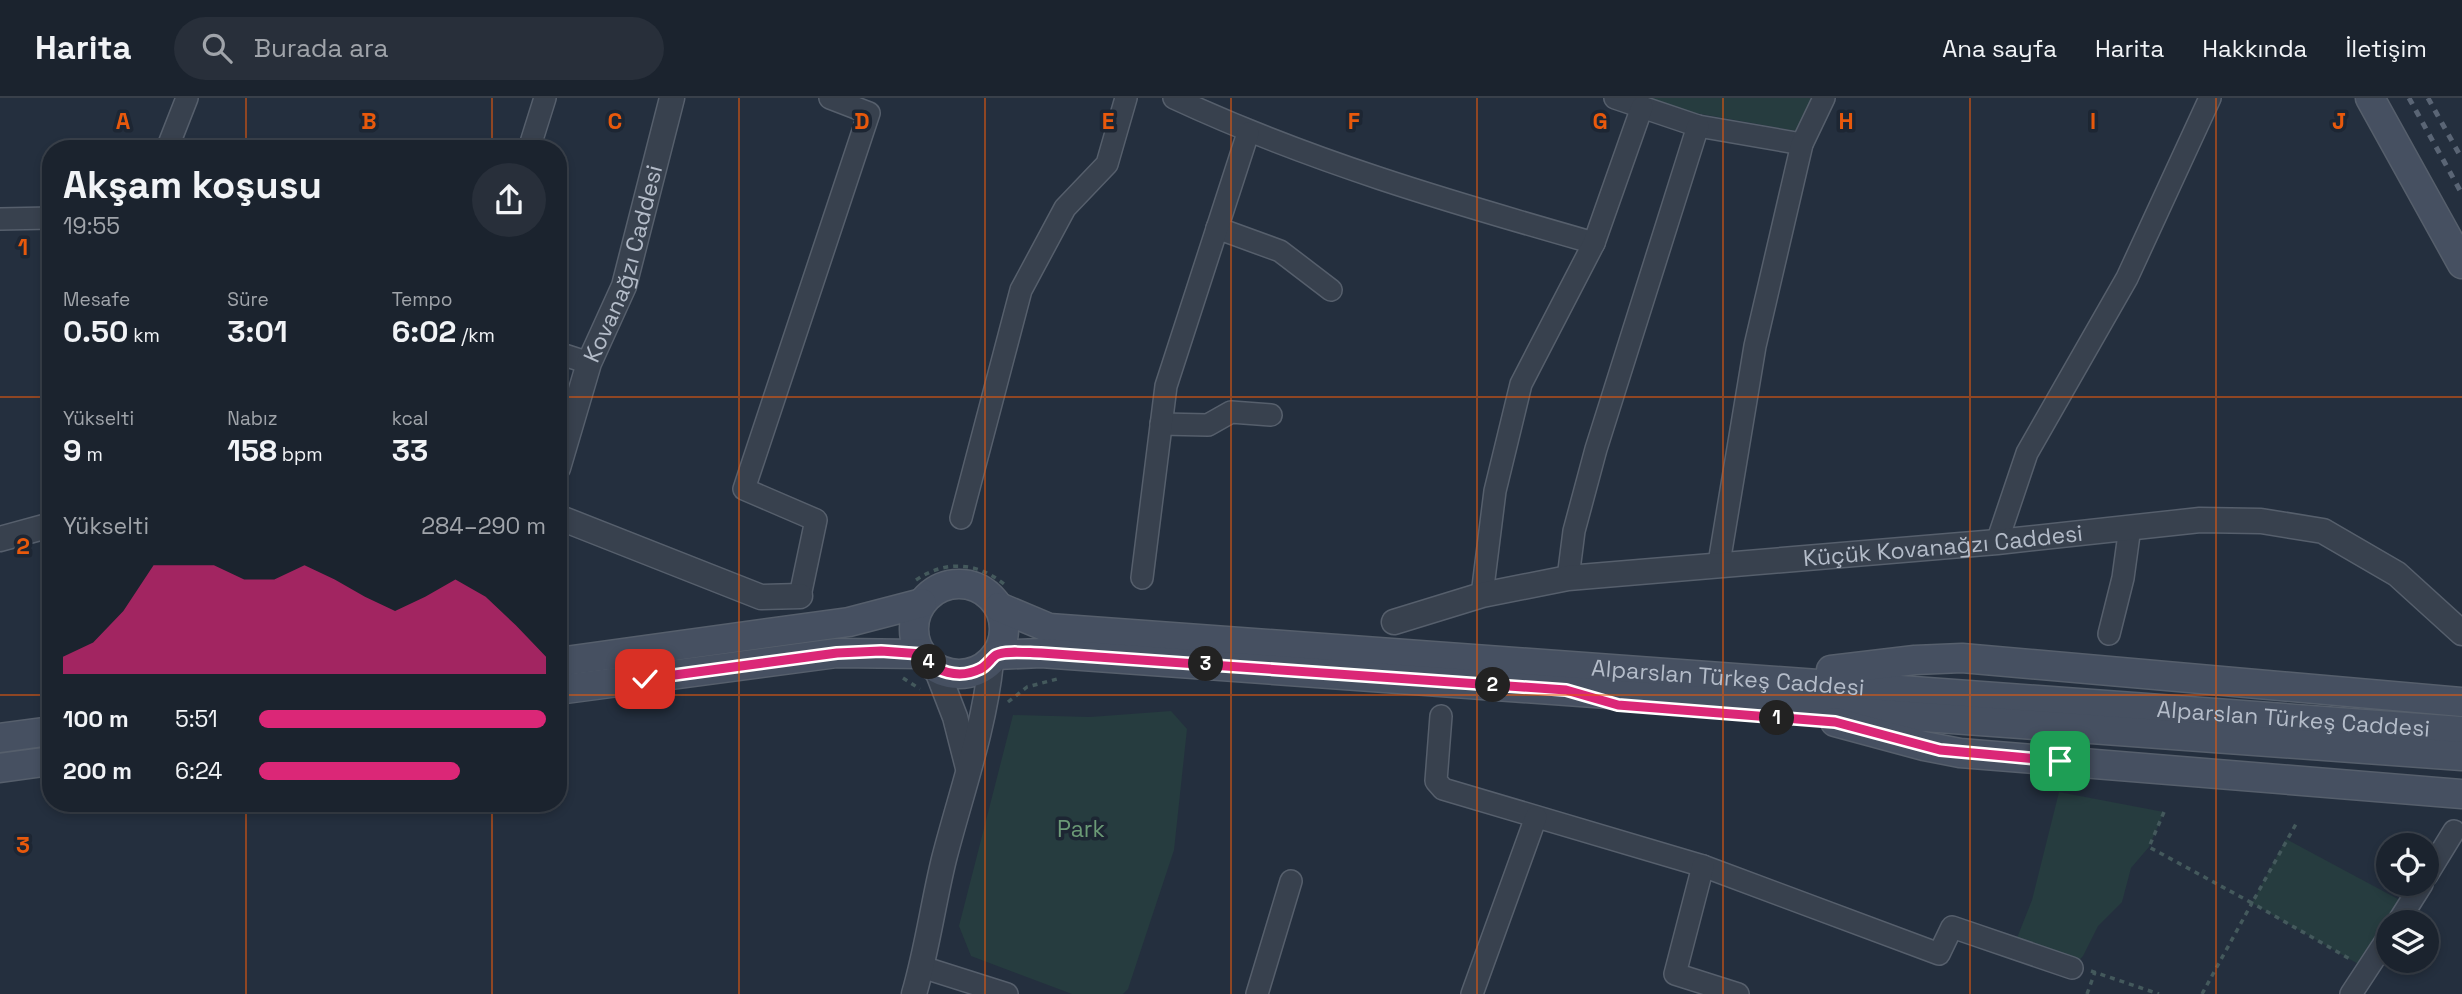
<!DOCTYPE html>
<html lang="tr">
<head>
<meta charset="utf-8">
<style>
  :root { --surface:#1b232e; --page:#282f3a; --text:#f1f3f6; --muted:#a0a4aa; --line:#39404a; --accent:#db2777 }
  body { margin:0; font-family:"Space Grotesk",sans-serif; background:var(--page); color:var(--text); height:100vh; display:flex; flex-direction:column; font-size:26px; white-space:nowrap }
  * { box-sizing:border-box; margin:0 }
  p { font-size:23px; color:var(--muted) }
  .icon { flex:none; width:38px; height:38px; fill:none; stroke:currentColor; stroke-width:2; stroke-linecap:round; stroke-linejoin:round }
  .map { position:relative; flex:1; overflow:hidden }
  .details { position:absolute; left:42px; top:42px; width:525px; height:672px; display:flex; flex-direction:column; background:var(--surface); border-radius:28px; box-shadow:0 4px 10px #0003,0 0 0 2px var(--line) }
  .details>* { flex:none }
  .buttons { position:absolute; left:2376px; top:735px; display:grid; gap:14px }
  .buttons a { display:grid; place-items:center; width:63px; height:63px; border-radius:50%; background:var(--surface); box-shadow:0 4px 10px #0003,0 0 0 2px var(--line); font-size:35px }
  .pin { position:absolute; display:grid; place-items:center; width:60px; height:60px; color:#fff; margin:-30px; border-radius:14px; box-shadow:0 4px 10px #0006 }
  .km { position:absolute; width:35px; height:35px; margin:-18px; border-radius:50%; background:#222; color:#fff; font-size:19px; line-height:35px; text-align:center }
  .round { display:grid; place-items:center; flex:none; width:74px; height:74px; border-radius:37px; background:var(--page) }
  .summary { display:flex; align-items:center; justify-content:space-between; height:119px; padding:0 21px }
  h1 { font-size:38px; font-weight:800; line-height:52px }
  .figures { display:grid; grid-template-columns:repeat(3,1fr); gap:10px; height:119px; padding:7px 21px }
  .figures div { display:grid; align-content:center }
  .figures b { font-size:30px; font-weight:800 }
  .figures small { font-size:19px; font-weight:400 }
  .figures p { font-size:19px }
  .chart { height:196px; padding:14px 21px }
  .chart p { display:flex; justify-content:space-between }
  .chart svg { width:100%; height:126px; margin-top:7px; fill:var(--accent); opacity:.7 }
  ul { padding:0 21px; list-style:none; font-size:23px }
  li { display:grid; grid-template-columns:112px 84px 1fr; align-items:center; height:52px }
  li i { height:18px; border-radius:9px; background:var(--accent) }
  header { display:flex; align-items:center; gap:42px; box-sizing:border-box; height:98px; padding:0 35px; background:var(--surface); border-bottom:2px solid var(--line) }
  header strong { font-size:33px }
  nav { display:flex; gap:38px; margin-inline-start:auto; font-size:24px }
  .search { width:490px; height:63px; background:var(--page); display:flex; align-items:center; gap:18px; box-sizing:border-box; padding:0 24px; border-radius:38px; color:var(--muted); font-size:26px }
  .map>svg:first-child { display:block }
  .green { fill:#263c3f }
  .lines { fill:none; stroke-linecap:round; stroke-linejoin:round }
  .minor-casing { stroke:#565f6c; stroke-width:24 }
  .tertiary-casing { stroke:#565f6c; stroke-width:27 }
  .secondary-casing { stroke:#565f6c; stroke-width:31 }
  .path { stroke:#44595c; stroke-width:3.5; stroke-dasharray:5 5; stroke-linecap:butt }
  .minor { stroke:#38414e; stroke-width:21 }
  .tertiary { stroke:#38414e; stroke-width:24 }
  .secondary { stroke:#465061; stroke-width:28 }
  .rail { stroke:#5a6575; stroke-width:5; stroke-dasharray:7 7; stroke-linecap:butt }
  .route-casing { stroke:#fff; stroke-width:14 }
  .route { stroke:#db2777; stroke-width:9 }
  .grid { fill:none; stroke:#e8590c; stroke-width:2; stroke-opacity:0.55 }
  .labels { text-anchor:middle; stroke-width:7; stroke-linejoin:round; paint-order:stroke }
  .street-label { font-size:23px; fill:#b4bcc9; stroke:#1d2633 }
  .park-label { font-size:23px; fill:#6b9a76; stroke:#1d2633 }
  .grid-label { font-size:23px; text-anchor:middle; font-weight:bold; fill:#e8590c; stroke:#1d2633; stroke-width:7; stroke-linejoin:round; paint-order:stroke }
</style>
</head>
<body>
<header>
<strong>Harita</strong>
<div class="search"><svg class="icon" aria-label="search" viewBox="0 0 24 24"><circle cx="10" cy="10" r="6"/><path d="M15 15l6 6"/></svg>Burada ara</div>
<nav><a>Ana sayfa</a><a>Harita</a><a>Hakkında</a><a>İletişim</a></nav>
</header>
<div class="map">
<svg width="2462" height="896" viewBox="0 0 2462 896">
  <rect width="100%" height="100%" fill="#242f3e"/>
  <!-- green -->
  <g class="green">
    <path d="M1642 0H1824L1808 35 1667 10Z"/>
    <path d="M1171 613 1187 631 1174 752 1128 891 1123 896H1072L971 858 959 828 1013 617 1090 619Z"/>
    <path d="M2059 694 2164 714 2149 749 2131 770 2122 804 2098 828 2083 858 2072 870 2013 850 2032 802Z"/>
    <path d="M2286 741 2409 807 2367 871 2252 805Z"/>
  </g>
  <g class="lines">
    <!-- minor casing -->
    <g class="minor-casing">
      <g id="minor">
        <path d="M1174 0C1309 63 1450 104 1594 145"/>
        <path d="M1615 0 1698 28 1802 46"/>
        <path d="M167 51 187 0"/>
        <path d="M529 51 545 0"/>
        <path d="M0 121 51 120"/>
        <path d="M1217 130 1280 153 1331 192"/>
        <path d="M558 255 589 265"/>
        <path d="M1161 326 1208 327 1231 314 1271 317"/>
        <path d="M961 420 1021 192 1065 110 1107 66 1126 0"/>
        <path d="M1997 444 2027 355 2127 180 2210 0"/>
        <path d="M1719 465 1755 248 1802 46 1824 0"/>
        <path d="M1142 480 1166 288 1248 35"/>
        <path d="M1568 480 1574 433 1596 351 1698 28"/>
        <path d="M1482 497 1495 393 1521 286 1594 145 1642 9"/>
        <path d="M800 498 816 422 744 391 869 15 830 0"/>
        <path d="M2109 536 2123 480 2130 429"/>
        <path d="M1441 618 1436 683 1443 691 1703 768 1939 856 1952 829 2072 870"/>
        <path d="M1703 768 1675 876 1738 896"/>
        <path d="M2427 777 2454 733"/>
        <path d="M2398 824 2422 786"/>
        <path d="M922 869 1007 896"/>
        <path d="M1257 896 1291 783"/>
        <path d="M1472 896 1536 719"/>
        <path d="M2351 896 2389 838"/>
      </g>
    </g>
    <!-- tertiary casing -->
    <g class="tertiary-casing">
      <g id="tertiary">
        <path id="s1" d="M558 370 589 265 624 188 672 0"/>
        <path d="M558 419 761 499 800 498"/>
        <path d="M0 441 51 427"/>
        <path id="s2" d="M1394 524 1482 497 1568 480 1997 444 2200 422 2261 423 2323 433 2397 476 2462 535"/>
        <path d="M936 570 955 619 968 670"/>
        <path d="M914 896C927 852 933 806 944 761 961 695 984 632 991 564"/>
      </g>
    </g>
    <!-- secondary casing -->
    <g class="secondary-casing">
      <g id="secondary">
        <path d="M2370 0 2462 166"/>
        <circle cx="959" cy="531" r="45"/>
        <path id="s3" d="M999 509 1049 530 2462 633"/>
        <path d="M996 557 1041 555 2462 658"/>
        <path d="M558 564 849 524 922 505"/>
        <path d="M1831 572 1915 562 1962 560 2462 604"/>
        <path d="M558 592 837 555 922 556"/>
        <path d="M1835 624 1924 648 1960 655 2462 696"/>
        <path d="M0 640 51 633"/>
        <path d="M0 670 51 663"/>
      </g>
    </g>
    <!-- path -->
    <g class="path">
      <path d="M916 482C945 462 977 464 1004 486"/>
      <path d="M903 580 920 591"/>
      <path d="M1008 604 1027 589 1057 581"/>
      <path d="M2164 714 2149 749 2252 805 2296 726"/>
      <path d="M2091 873 2159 896"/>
      <path d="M2087 896 2095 874"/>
      <path d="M2202 896 2252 805 2350 861"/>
    </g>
    <!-- minor -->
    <use href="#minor" class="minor"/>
    <!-- tertiary -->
    <use href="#tertiary" class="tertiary"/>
    <!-- secondary -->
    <use href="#secondary" class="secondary"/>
    <!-- rail -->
    <g class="rail">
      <path d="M2409 0 2462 96"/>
      <path d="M2428 0 2462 61"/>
    </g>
  </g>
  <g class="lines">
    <!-- route casing -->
    <g class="route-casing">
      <path id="route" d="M645 581 837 555 881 553 922 556C933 575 960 581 980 571 987 568 991 560 996 557 1006 552 1029 555 1041 555L1566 592 1618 607 1835 624 1940 652 2060 663"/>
    </g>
    <!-- route -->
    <use href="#route" class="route"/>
  </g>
  <!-- grid -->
  <path class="grid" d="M246 0V51M492 0V51M739 0V896M985 0V896M1231 0V896M1477 0V896M1723 0V896M1970 0V896M2216 0V896M0 299H51M558 299H2462M0 597H51M558 597H2462M246 705V896M492 705V896"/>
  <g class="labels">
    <!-- street labels -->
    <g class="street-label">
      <text dy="8" stroke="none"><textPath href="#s1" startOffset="215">Kovanağzı Caddesi</textPath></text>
      <text dy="8" stroke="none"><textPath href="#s2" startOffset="556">Küçük Kovanağzı Caddesi</textPath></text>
      <text dy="8" stroke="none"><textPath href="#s3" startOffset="735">Alparslan Türkeş Caddesi</textPath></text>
      <text dy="8" stroke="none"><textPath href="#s3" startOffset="1302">Alparslan Türkeş Caddesi</textPath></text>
    </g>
    <!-- park labels -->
    <g class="park-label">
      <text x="1081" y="739">Park</text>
    </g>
  </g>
  <g class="grid-label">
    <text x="123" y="31">A</text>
    <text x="369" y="31">B</text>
    <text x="615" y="31">C</text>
    <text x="862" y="31">D</text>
    <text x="1108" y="31">E</text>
    <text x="1354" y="31">F</text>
    <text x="1600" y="31">G</text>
    <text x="1846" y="31">H</text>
    <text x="2093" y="31">I</text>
    <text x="2339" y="31">J</text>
    <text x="23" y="157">1</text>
    <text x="23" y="456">2</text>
    <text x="23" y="755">3</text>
  </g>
</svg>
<div class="buttons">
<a><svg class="icon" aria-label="locate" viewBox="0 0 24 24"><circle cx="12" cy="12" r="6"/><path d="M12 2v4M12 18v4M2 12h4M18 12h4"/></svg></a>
<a><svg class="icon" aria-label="layers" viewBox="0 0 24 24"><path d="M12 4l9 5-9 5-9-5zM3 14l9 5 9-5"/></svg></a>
</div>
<div class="pin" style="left:2060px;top:663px;background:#1e9e55"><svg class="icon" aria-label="arrive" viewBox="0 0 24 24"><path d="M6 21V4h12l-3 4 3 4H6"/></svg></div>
<div class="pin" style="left:645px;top:581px;background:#d93025"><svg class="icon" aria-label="check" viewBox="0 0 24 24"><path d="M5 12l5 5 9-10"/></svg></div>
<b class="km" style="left:1777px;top:620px">1</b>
<b class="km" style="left:1493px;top:587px">2</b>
<b class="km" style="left:1206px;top:566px">3</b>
<b class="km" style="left:929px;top:564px">4</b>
<section class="details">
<div class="summary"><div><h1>Akşam koşusu</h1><p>19:55</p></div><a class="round"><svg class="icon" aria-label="share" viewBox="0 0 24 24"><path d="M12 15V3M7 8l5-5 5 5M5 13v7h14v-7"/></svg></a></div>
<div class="figures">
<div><p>Mesafe</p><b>0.50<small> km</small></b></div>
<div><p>Süre</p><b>3:01</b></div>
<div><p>Tempo</p><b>6:02<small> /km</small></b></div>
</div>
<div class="figures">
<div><p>Yükselti</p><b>9<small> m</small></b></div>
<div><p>Nabız</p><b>158<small> bpm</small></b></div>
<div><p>kcal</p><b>33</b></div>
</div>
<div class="chart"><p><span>Yükselti</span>284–290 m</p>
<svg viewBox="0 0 160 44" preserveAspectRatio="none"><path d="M0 44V38L10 33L20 22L30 6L40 6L50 6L60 11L70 11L80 6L90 11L100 17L110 22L120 17L130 11L140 17L150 27L160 38V44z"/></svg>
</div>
<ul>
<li><b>100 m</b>5:51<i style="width:100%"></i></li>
<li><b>200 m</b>6:24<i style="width:70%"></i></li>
</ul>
</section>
</div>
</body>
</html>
